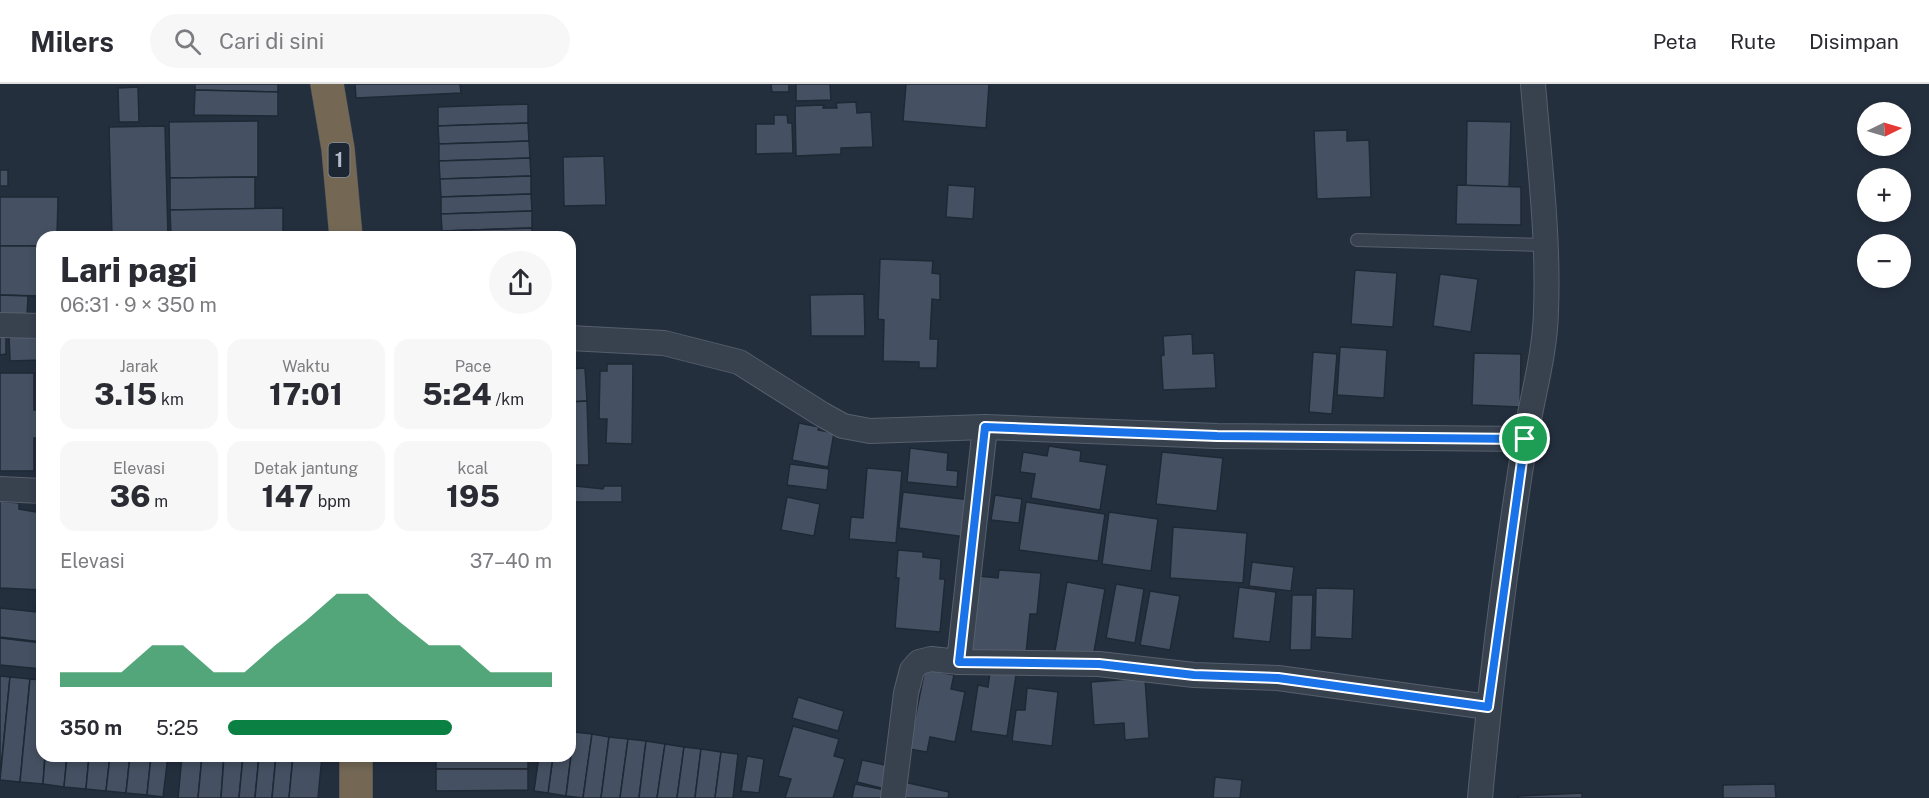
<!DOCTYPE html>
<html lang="id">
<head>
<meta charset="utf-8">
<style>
  :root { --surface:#fff; --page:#f7f7f7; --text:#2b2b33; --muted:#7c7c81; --line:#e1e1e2; --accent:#0b8043 }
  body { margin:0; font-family:"Public Sans",sans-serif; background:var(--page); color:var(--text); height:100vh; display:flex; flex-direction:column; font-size:22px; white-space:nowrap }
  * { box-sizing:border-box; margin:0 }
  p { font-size:20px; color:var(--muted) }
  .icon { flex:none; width:33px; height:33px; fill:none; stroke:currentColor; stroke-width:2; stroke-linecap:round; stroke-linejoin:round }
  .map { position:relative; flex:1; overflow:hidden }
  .panel { position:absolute; left:36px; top:147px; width:540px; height:531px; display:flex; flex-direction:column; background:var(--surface); border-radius:18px; box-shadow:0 3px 9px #0003 }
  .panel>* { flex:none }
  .needle { width:39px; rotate:85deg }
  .buttons { position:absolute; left:1857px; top:18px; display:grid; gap:12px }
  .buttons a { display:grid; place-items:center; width:54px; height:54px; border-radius:50%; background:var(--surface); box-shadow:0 3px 9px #0003; font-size:30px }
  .pin { position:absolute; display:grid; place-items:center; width:51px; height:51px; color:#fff; margin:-26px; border:3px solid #fff; border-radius:50%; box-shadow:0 2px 6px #0007 }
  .round { display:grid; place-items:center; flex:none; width:63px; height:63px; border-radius:32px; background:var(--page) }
  .summary { display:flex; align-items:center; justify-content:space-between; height:102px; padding:0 24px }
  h1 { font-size:33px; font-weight:800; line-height:45px }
  .figures { display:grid; grid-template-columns:repeat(3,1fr); gap:9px; height:102px; padding:6px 24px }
  .figures div { display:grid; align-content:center; border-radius:15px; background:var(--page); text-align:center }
  .figures b { font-size:30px; font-weight:800 }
  .figures small { font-size:16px; font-weight:400 }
  .figures p { font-size:16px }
  .chart { height:168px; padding:12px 24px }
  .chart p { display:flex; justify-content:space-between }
  .chart svg { width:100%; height:108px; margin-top:6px; fill:var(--accent); opacity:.7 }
  ul { padding:0 24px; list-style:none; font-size:20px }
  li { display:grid; grid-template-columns:96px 72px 1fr; align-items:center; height:45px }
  li i { height:15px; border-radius:8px; background:var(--accent) }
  header { display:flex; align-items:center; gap:36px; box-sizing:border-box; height:84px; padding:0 30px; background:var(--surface); border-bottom:2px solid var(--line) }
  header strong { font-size:28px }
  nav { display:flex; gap:33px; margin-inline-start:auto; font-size:21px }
  .search { width:420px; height:54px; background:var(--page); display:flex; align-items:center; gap:15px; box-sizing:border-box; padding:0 21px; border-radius:33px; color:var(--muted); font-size:22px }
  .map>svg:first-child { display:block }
  .building { fill:#455162; stroke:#1f2835; stroke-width:1.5 }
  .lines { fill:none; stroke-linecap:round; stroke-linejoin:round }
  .lane-casing { stroke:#565f6c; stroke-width:14 }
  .street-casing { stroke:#565f6c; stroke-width:26 }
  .highway-casing { stroke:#434c59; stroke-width:34 }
  .lane { stroke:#38414e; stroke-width:12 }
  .street { stroke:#38414e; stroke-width:24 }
  .highway { stroke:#746855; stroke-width:33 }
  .route-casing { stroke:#fff; stroke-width:12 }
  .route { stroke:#1a73e8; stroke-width:8 }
  .labels { text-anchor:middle; stroke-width:6; stroke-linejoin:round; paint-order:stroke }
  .shield { fill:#1d2633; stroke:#878f9c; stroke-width:1.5 }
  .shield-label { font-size:20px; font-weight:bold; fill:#b4bcc9 }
</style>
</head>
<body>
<header>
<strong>Milers</strong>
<div class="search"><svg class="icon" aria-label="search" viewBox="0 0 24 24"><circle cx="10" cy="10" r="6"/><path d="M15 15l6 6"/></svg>Cari di sini</div>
<nav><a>Peta</a><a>Rute</a><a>Disimpan</a></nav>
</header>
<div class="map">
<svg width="1929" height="714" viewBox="0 0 1929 714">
  <rect width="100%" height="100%" fill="#242f3e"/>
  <!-- building -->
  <g class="building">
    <path d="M195 0H278V8L195 6Z"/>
    <path d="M355 0H460L461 9 356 14Z"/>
    <path d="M771 0H789V8H772Z"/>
    <path d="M796 0H830L831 16 796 17Z"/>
    <path d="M906 0H989L986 44 903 37Z"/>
    <path d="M138 3 139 38H119L118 4Z"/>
    <path d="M195 6 278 8V32L194 31Z"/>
    <path d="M856 18 857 29 871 28 873 63 841 64V70L796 72 795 22 824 21 823 24H837L836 19Z"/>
    <path d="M528 20V39L438 42V23Z"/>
    <path d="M774 31H787L788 39H792L793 69 756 70V40H774Z"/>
    <path d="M258 37V93L170 94 169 38Z"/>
    <path d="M1467 37 1511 38 1509 103 1466 102Z"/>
    <path d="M528 39 529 57 439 60 438 42Z"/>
    <path d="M165 42 168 153H112L109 43Z"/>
    <path d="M1347 46V57L1369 56 1371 113 1317 115 1314 47Z"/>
    <path d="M529 57 530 74 439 77V60Z"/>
    <path d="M604 72 606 121 564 122 563 73Z"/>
    <path d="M530 74 531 92 440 95 439 77Z"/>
    <rect x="0" y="86" width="8" height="16"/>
    <path d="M531 92V110L441 113 440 95Z"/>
    <path d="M255 93V125L170 126V94Z"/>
    <path d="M948 101 975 103 973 135 946 133Z"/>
    <path d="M1457 101 1521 103V141L1456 140Z"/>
    <path d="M531 110 532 127 441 130V113Z"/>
    <path d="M0 113H58L57 153H42V162H0Z"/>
    <path d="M283 124V153H171L170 126Z"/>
    <path d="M532 127V144L442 147 441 130Z"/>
    <path d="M532 144V153H442V147Z"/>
    <path d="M0 162H42V212L0 211Z"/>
    <path d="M880 175 933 177 932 189 940 190V216L932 215 930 255H938L937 284H919V278L883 277 884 236 878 235Z"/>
    <path d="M1355 186 1397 189 1393 243 1351 240Z"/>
    <path d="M1440 190 1478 195 1471 248 1433 242Z"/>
    <path d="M864 210 865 252H811L810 211Z"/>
    <path d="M0 211 28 212 27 232H0Z"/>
    <path d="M9 250H42V276L10 277Z"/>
    <path d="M1192 250 1193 270 1214 269 1216 304 1163 306 1161 272 1164 271 1163 252Z"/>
    <path d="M0 251H6V270L0 271Z"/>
    <path d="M1340 263 1387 266 1384 314 1337 311Z"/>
    <path d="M1313 268 1337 270 1332 330 1309 328Z"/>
    <path d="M1474 269 1521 270 1520 323 1472 321Z"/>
    <path d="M607 280H633L632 360 606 359 607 335H599L600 287H607Z"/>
    <path d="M585 284 587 317 570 318V285Z"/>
    <path d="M0 289H34V326H42V354H34V387H0Z"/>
    <path d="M587 317 589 381H570V318Z"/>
    <path d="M799 339 819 343 818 346 834 349 828 383 792 376Z"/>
    <path d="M1049 362 1081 367 1080 377 1107 381 1100 426 1031 414 1035 390 1020 388 1023 368 1047 372Z"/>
    <path d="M910 364 948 369 947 386 958 387 957 403 907 398Z"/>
    <path d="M1162 368 1223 374 1217 427 1156 420Z"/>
    <path d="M790 380 829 385 827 406 787 401Z"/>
    <path d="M867 384 902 387 896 459 849 455 851 433 863 434Z"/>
    <path d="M575 402 603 405 604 402H622V418H575Z"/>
    <path d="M903 408 971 416 966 453 899 444Z"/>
    <path d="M995 411 1022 415 1019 439 991 436Z"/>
    <path d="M787 413 820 420 814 452 781 446Z"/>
    <path d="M0 417 19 419V425L42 429V506L0 504Z"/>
    <path d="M1026 418 1105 430 1098 477 1019 466Z"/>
    <path d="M1109 428 1158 435 1151 487 1102 480Z"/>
    <path d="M1173 443 1247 449 1243 499 1170 494Z"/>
    <path d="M898 466 923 468V473L941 475 940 495H945L940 548 895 544 899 494H896Z"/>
    <path d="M1252 478 1294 483 1291 507 1249 502Z"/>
    <path d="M999 486 1041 489 1037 530H1030L1025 579 970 573 978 492 998 494Z"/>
    <path d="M1067 498 1105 505 1091 585 1053 578Z"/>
    <path d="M1116 500 1144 505 1135 559 1106 554Z"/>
    <path d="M1239 503 1276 508 1270 558 1233 554Z"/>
    <path d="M1316 504 1354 505 1352 555 1315 553Z"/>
    <path d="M1150 507 1180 512 1170 566 1140 561Z"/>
    <path d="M1292 511H1313L1311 566H1290Z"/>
    <path d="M36 520 42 521V558L0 553V524L36 528Z"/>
    <path d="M0 554 42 559V585L0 581Z"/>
    <path d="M925 585 954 591 951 605 965 608 955 658 930 653 927 668 909 665Z"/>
    <path d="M990 588 1016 591 1007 652 971 647 978 601 988 603Z"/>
    <path d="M0 592 10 593 0 694Z"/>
    <path d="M10 593 30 595 20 698 0 696Z"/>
    <path d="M1145 594 1149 654 1125 656 1124 639 1094 641 1091 598Z"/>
    <path d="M30 595 42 596V672H45L43 700 20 698Z"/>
    <path d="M1027 604 1058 608 1052 662 1012 657 1016 626H1025Z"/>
    <path d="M798 613 844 627 838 647 792 634Z"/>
    <path d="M793 642 839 655 834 672 845 675 833 714H785L791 695 778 692Z"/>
    <path d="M570 647 574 648 566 712 548 709 553 672H570Z"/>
    <path d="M574 648 592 650 583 714 566 712Z"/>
    <path d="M592 650 609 653 601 714H583Z"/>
    <path d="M609 653 628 655 620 714H601Z"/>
    <path d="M628 655 646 657 639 714H620Z"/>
    <path d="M646 657 665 660 657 714H639Z"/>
    <path d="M665 660 684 663 677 714H657Z"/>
    <path d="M684 663 701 665 695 714H677Z"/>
    <path d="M701 665 721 668 715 714H695Z"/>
    <path d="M721 668 738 670 733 714H715Z"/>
    <path d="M45 672H67L64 703 43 700Z"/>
    <path d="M67 672H89L86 705 64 703Z"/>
    <path d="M89 672H110L106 707 86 705Z"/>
    <path d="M110 672H130L126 709 106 707Z"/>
    <path d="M130 672H151L147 711 126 709Z"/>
    <path d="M151 672H168L163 713 147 711Z"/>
    <path d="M182 672H202L198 714H178Z"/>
    <path d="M202 672H224L221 714H198Z"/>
    <path d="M224 672H243L239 714H221Z"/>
    <path d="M243 672H259L255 714H239Z"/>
    <path d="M259 672H276L272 714H255Z"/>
    <path d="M276 672H293L289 714H272Z"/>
    <path d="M293 672H322L318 714H289Z"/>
    <rect x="436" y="672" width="92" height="13"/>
    <path d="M539 672H553L548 709 534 707Z"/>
    <path d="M747 672 764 675 759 709 741 707Z"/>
    <path d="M862 676 894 683 889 706 857 698Z"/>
    <path d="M436 685H528V706L436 707Z"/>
    <path d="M1215 693 1242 696 1240 714H1213Z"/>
    <path d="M904 698 949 708 948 714H901Z"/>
    <path d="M855 700 890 707 888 714H852Z"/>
    <path d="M1775 700 1776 714H1723V701Z"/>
    <path d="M1582 709V714H1518V712Z"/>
  </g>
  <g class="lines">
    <!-- lane casing -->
    <g class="lane-casing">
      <path id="lane" d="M1357 156 1545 161"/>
    </g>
    <!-- street casing -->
    <g class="street-casing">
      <g id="street">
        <path d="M0 241 42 242"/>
        <path d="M570 254 664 259 739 278 823 331 843 342 870 347 985 343 1217 352 1525 355"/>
        <path d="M0 405 42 407"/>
        <path d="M959 578 985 343"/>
        <path d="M893 714 906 609 912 586 919 578 931 575 959 578 1099 580 1194 591 1278 594 1488 623"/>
        <path d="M1480 714C1491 595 1506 475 1525 357 1532 313 1545 272 1546 227 1549 152 1539 75 1533 0"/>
      </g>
    </g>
    <!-- highway casing -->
    <g class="highway-casing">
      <g id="highway">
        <path d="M327 0 338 65 346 153"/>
        <path d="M356 714V672"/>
      </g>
    </g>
    <!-- lane -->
    <use href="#lane" class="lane"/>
    <!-- street -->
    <use href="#street" class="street"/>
    <!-- highway -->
    <use href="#highway" class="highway"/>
  </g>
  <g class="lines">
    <!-- route casing -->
    <g class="route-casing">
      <path id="route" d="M985 343 1217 352 1525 355 1488 623 1278 594 1194 591 1099 580 959 578Z"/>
    </g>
    <!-- route -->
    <use href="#route" class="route"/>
  </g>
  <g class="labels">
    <!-- shield labels -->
    <rect class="shield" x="328.5" y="59" width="21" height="34" rx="4.5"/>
    <g class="shield-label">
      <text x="339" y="83">1</text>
    </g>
  </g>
</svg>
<div class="buttons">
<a><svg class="needle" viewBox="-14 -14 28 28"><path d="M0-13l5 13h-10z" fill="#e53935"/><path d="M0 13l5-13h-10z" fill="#7c7c81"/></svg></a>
<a>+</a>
<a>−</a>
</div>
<div class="pin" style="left:1525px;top:355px;background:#1e9e55"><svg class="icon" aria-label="arrive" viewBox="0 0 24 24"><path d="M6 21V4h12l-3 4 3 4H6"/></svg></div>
<section class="panel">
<div class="summary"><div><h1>Lari pagi</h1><p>06:31 · 9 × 350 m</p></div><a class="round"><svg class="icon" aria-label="share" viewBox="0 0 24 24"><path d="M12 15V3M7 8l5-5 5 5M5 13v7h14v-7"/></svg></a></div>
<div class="figures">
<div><p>Jarak</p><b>3.15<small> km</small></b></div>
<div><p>Waktu</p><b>17:01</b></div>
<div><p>Pace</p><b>5:24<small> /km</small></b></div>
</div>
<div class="figures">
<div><p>Elevasi</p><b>36<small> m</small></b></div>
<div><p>Detak jantung</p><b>147<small> bpm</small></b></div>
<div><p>kcal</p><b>195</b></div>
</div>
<div class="chart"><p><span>Elevasi</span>37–40 m</p>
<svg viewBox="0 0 160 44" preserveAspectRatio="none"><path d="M0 44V38L10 38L20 38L30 27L40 27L50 38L60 38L70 27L80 17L90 6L100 6L110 17L120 27L130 27L140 38L150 38L160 38V44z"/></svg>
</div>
<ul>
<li><b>350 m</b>5:25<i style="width:69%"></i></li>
</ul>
</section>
</div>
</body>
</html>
